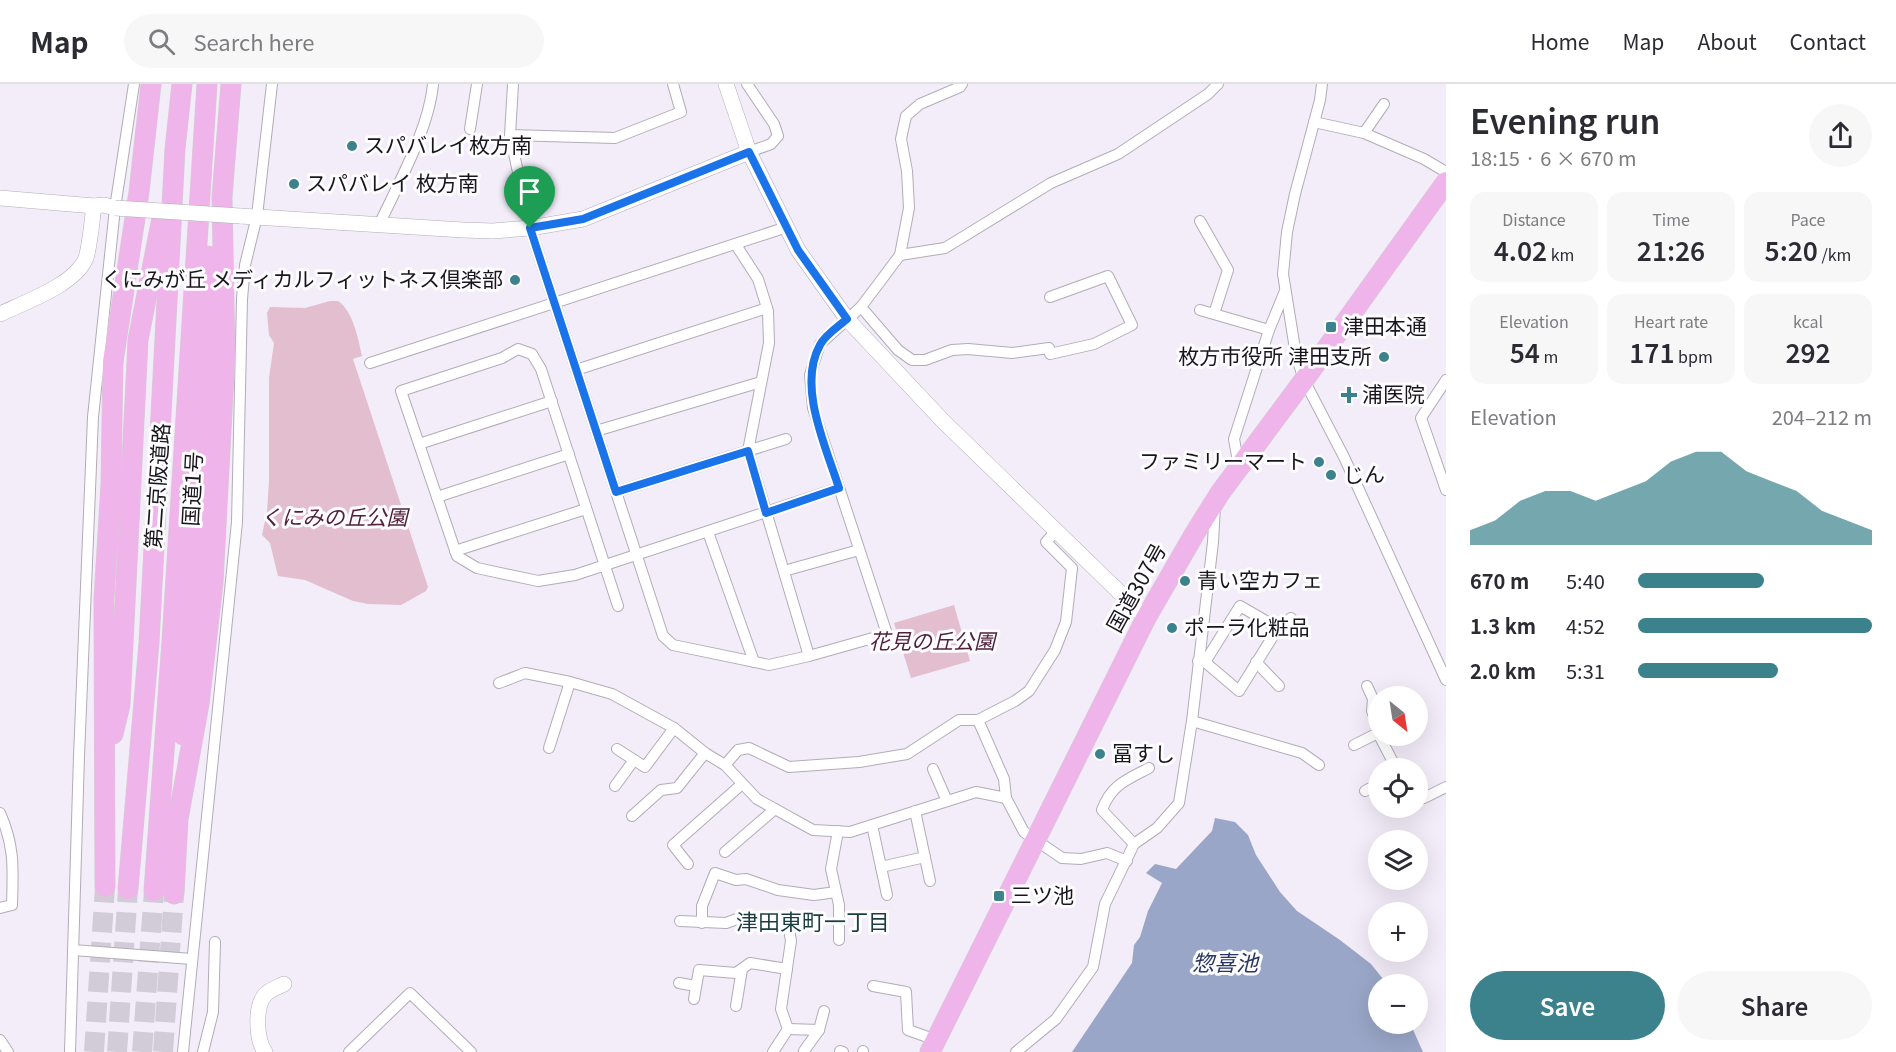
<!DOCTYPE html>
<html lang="en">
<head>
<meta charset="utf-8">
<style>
  :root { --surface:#fff; --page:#f7f7f7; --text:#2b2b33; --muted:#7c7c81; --line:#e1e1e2; --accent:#3b828c }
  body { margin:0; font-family:Georgia,"Noto Sans JP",serif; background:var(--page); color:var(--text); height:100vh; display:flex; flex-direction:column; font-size:22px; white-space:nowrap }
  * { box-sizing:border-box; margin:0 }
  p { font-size:20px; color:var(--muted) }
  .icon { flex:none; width:33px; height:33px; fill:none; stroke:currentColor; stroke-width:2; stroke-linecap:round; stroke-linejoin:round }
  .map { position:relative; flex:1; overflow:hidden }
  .panel { display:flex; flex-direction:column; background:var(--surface); width:450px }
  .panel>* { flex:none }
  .needle { width:39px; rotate:150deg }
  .tools { position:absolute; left:1368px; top:602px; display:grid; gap:12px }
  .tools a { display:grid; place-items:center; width:60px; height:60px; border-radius:50%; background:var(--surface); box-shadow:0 6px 24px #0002; font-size:30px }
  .pin { position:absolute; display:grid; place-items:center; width:51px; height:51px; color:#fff; margin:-62px -26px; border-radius:50% 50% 50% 0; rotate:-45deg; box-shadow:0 0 6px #0007 }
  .pin .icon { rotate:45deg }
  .round { display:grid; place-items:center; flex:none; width:63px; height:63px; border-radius:32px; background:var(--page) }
  .head { display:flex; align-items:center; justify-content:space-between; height:102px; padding:0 24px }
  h1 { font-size:33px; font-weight:600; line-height:45px }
  .stats { display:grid; grid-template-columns:repeat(3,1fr); gap:9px; height:102px; padding:6px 24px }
  .stats div { display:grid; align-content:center; border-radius:15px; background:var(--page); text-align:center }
  .stats b { font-size:26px; font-weight:600 }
  .stats small { font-size:16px; font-weight:400 }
  .stats p { font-size:16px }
  .chart { height:168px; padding:12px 24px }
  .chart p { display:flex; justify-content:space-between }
  .chart svg { width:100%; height:108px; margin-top:6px; fill:var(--accent); opacity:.7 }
  .action { display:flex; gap:12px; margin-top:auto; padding:12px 24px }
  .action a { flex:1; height:69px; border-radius:36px; background:var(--accent); color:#fff; font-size:24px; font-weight:600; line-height:69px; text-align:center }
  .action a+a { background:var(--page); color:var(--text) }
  ul { padding:0 24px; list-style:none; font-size:20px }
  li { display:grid; grid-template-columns:96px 72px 1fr; align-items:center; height:45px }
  li i { height:15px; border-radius:8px; background:var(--accent) }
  header { display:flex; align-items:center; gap:36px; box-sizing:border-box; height:84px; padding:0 30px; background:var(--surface); border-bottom:2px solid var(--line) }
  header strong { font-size:28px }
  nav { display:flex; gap:33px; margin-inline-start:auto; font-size:21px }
  .search { width:420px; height:54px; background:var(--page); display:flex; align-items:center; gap:15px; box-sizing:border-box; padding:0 21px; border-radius:33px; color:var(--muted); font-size:22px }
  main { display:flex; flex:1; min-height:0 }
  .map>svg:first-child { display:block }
  .green { fill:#e2bece }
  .water { fill:#9aa6c7 }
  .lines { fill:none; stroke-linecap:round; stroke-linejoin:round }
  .highway-tunnel { stroke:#d2ccd8; stroke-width:20; stroke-dasharray:20 10; stroke-linecap:butt }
  .street-casing { stroke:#b2acb8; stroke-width:12 }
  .secondary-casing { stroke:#b2acb8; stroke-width:16 }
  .highway-casing { stroke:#d1d0d1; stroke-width:21 }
  .street { stroke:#fff; stroke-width:10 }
  .secondary { stroke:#fff; stroke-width:15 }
  .highway { stroke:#efb4ea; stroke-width:20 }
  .secondary-bridge-casing { stroke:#b2acb8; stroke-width:16; stroke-linecap:butt }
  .secondary-bridge { stroke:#fff; stroke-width:15 }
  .route-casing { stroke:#fff; stroke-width:12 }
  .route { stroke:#1a73e8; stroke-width:8 }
  .poi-dot { fill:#3b828c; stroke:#fdfcfe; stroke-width:2 }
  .labels { text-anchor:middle; stroke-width:6; stroke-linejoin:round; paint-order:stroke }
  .poi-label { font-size:21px; fill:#18161a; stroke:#fdfcfe; text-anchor:start }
  .street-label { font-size:21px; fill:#18161a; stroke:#fdfcfe }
  .park-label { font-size:21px; font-style:italic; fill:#51203a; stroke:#fdfcfe }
  .neighbourhood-label { font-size:22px; fill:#1b3d41; stroke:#fdfcfe }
  .water-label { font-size:22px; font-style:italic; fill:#283663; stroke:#fdfcfe }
</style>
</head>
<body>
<header>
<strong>Map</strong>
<div class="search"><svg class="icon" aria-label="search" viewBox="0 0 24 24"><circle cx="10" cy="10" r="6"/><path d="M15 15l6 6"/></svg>Search here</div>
<nav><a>Home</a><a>Map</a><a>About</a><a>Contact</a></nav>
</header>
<main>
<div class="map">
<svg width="1446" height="968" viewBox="0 0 1446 968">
  <rect width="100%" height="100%" fill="#f3ecf9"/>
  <!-- green -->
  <g class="green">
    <path d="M330 217H338C353 227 358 254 362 272L353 275 428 503 426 507 401 521 368 520 353 517 305 496 278 492 270 459 262 451 267 428 269 397V294L274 259 269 251 267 229 270 223 305 224Z"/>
    <path d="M954 521 970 577 911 594 894 539Z"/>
  </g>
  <!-- water -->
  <path class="water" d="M1215 734 1235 738 1248 751 1256 771 1280 808 1297 827 1340 856 1371 880 1387 900H1378V939H1410L1423 968H1072L1132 879 1134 861 1140 853 1148 827 1162 799 1146 789 1155 780 1176 785 1212 747Z"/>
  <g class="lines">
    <!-- highway-tunnel -->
    <g class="highway-tunnel">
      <path d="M94 968 105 803"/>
      <path d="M117 968 128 805"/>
      <path d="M142 968 154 807"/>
      <path d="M163 968 174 810"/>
    </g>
    <!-- street casing -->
    <g class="street-casing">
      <g id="street">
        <path d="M513 0 510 51 530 144 663 552 673 561 769 581 809 572 887 550 813 324 810 291 820 260 861 223 900 171 909 124 907 87 901 55 906 32 920 20 960 3 962 0"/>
        <path d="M747 0 774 40 778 52 771 60 749 68"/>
        <path d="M1322 0 1320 16 1295 110 1287 148 1283 190 1296 271 1304 296 1344 373 1446 596"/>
        <path d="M1314 38 1364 49 1424 75 1446 88"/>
        <path d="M470 45 477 0"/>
        <path d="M1364 49 1384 20"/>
        <path d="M510 51 615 54 681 28 673 0"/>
        <path d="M1200 137 1228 186 1214 230"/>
        <path d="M379 141C398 100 429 45 433 0"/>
        <path d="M736 161 758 195 768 227 769 259 748 367 809 572"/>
        <path d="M900 171 945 164 1051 99 1118 70 1208 10 1218 0"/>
        <path d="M861 223 898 266 912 276H925L952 266 968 265 1012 269 1049 264"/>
        <path d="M1200 226 1269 246"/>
        <path d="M1050 270 1094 260 1132 241 1108 192 1050 213"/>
        <path d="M370 279 787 143"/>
        <path d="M576 286 767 224"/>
        <path d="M1446 296 1421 334 1446 406"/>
        <path d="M596 347 761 298"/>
        <path d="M419 360 552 317"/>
        <path d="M1239 383 1234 355 1269 246 1285 207"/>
        <path d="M616 408 786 355"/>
        <path d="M437 413 569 370"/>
        <path d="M708 448 754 578"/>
        <path d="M455 467 586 425"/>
        <path d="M784 487 859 466"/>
        <path d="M618 522C592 443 567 364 541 285L532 270 518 265 502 274 401 307 457 472 477 484 538 497 575 491 839 404"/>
        <path d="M1198 577 1205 578 1239 607 1278 544 1291 534"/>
        <path d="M1205 578 1240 522 1278 544"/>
        <path d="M1256 578 1279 602"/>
        <path d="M499 599 525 589 570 598 612 610 674 644 705 669 725 681 757 715 813 746 850 748 976 708 1006 714"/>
        <path d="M1367 602 1373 615 1372 627 1377 639 1378 649"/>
        <path d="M978 636 1004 695 1006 714 1024 748 1062 774 1081 775 1107 769 1127 777"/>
        <path d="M1192 637 1302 669 1319 681"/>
        <path d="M1379 651 1396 684"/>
        <path d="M1354 661 1378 649"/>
        <path d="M549 664 570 598"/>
        <path d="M617 665 645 683 674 644"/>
        <path d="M725 681 738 666 749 664 789 683 859 678 907 670 959 636H978L1015 617 1029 607 1055 566 1066 538 1072 484 1046 458 1056 447"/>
        <path d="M933 685 947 717"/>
        <path d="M615 702 634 676"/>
        <path d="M1365 707 1378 700"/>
        <path d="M1418 710 1424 714 1446 703"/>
        <path d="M915 727 930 797"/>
        <path d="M0 729C15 763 13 785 12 821L0 824"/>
        <path d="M632 732 661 706 677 704 705 669"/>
        <path d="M872 741 887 811"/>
        <path d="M838 747 831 785 839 821V856"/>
        <path d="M1134 760 1102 726C1111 701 1126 696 1149 684"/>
        <path d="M725 768 775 725"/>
        <path d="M688 780 673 761 742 700"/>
        <path d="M881 783 925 773"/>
        <path d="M680 837 726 839 737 835 787 834 791 857 781 925 788 945 773 968"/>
        <path d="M702 839V822L715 789 736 796 746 795 778 806 814 811 836 808"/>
        <path d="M73 866 192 875"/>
        <path d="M679 899 696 902"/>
        <path d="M873 902 906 908 908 946 936 956"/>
        <path d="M694 915 699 886 736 889 750 879 787 885"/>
        <path d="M736 922 742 885"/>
        <path d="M788 945 819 946"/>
        <path d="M0 956 8 968"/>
        <path d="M804 967 819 946 824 927"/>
        <path d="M840 967 843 968"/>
        <path d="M70 968 79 672 93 333 115 124 134 0"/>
        <path d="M183 968 237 438 242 215 245 181 257 132 272 0"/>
        <path d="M203 968 213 928 215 858"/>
        <path d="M349 968 410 909 471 968"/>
        <path d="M863 968V967"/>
        <path d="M1016 968 1056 935 1093 883 1105 820 1134 760 1157 744 1179 719 1192 637 1213 458 1215 423"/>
      </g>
    </g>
    <!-- secondary casing -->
    <g class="secondary-casing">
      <g id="secondary">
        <path d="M726 0 749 68 798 166 847 235 943 337 1146 534"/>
        <path d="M0 114 94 122 104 121 115 124"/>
        <path d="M240 132 463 146 493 147 530 144 583 135 749 68"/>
        <path d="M0 230C25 218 75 201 86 174 90 161 92 136 94 122"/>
        <path d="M265 968C256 955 254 920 267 909 272 905 278 903 284 900"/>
      </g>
    </g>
    <!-- highway casing -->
    <g class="highway-casing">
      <g id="highway">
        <path d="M113 650 120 621 138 256 162 134"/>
        <path d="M183 651 201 422 210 255 208 172"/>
        <path d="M105 803 104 515 111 400 113 278 139 108 151 0"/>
        <path d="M128 805 149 559 175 65 182 0"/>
        <path d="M154 807 172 557 207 0"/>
        <path d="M174 810 178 735 199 620 213 499 225 271 222 113 231 0"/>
        <path d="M930 968 1146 534 1195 449 1220 409 1304 296 1446 98"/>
      </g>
    </g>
    <!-- street -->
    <use href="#street" class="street"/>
    <!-- secondary -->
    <use href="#secondary" class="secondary"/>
    <!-- highway -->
    <use href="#highway" class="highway"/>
    <!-- secondary-bridge casing -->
    <g class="secondary-bridge-casing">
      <path id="secondary-bridge" d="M115 124 240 132"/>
    </g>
    <!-- secondary-bridge -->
    <use href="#secondary-bridge" class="secondary-bridge"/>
  </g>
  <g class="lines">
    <!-- route casing -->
    <g class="route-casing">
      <path id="route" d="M749 68 798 166 847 235C839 242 825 251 820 261 797 302 826 363 839 404L766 429 748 367 616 408 530 144 583 135Z"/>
    </g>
    <!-- route -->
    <use href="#route" class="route"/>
  </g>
  <!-- markers -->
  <g class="poi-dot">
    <circle cx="352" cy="62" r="6"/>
    <circle cx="294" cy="100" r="6"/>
    <circle cx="515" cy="196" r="6"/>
    <rect x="1325" y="237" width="12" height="12" rx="3"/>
    <circle cx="1384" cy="273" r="6"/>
    <path d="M1346 302h6v6h6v6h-6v6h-6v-6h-6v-6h6z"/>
    <circle cx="1319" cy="378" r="6"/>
    <circle cx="1331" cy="391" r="6"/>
    <circle cx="1185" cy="497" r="6"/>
    <circle cx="1172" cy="544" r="6"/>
    <circle cx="1100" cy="670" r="6"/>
    <rect x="993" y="806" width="12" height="12" rx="3"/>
  </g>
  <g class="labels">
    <!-- poi labels -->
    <g class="poi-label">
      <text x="364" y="69">スパバレイ枚方南</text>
      <text x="306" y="107">スパバレイ 枚方南</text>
      <text x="503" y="203" text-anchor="end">くにみが丘 メディカルフィットネス倶楽部</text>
      <text x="1343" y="250">津田本通</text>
      <text x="1372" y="280" text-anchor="end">枚方市役所 津田支所</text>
      <text x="1362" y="318">浦医院</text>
      <text x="1307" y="385" text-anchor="end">ファミリーマート</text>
      <text x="1343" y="398">じん</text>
      <text x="1197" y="504">青い空カフェ</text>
      <text x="1184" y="551">ポーラ化粧品</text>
      <text x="1112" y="677">冨すし</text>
      <text x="1011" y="819">三ツ池</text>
    </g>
    <!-- street labels -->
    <g class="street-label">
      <text transform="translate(158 402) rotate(-86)" y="7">第二京阪道路</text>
      <text transform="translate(193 405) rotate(-87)" y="7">国道1号</text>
      <text transform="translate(1137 504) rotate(-61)" y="7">国道307号</text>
    </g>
    <!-- park labels -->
    <g class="park-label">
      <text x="334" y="441">くにみの丘公園</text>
      <text x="932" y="565">花見の丘公園</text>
    </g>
    <!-- neighbourhood labels -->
    <g class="neighbourhood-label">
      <text x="813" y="846">津田東町一丁目</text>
    </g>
    <!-- water labels -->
    <g class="water-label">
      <text x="1225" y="887">惣喜池</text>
    </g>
  </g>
</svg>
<div class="tools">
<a><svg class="needle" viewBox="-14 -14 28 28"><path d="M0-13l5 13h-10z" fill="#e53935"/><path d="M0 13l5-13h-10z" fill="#7c7c81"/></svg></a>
<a><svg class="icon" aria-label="locate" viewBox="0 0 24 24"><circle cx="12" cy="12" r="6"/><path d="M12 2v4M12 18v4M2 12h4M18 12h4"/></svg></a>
<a><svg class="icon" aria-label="layers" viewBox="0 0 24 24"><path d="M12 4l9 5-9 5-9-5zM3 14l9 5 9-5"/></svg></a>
<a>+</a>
<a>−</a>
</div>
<div class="pin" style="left:530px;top:144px;background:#1e9e55"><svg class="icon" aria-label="arrive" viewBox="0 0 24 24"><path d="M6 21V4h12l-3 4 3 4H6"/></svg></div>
</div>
<section class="panel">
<div class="head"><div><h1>Evening run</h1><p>18:15 · 6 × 670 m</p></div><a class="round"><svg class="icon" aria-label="share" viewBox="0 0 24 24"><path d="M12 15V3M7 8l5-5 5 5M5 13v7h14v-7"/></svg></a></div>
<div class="stats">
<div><p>Distance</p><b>4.02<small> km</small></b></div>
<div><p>Time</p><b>21:26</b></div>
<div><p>Pace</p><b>5:20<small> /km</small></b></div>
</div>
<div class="stats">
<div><p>Elevation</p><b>54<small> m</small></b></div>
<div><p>Heart rate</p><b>171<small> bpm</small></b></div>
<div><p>kcal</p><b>292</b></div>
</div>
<div class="chart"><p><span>Elevation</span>204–212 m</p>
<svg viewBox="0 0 160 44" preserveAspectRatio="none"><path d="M0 44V38L10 34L20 26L30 22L40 22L50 26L60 22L70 18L80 10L90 6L100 6L110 14L120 18L130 22L140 30L150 34L160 38V44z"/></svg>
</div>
<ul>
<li><b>670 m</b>5:40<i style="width:54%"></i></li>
<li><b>1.3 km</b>4:52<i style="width:100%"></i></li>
<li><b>2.0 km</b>5:31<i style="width:60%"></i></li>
</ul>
<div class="action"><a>Save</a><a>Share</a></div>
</section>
</main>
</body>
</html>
